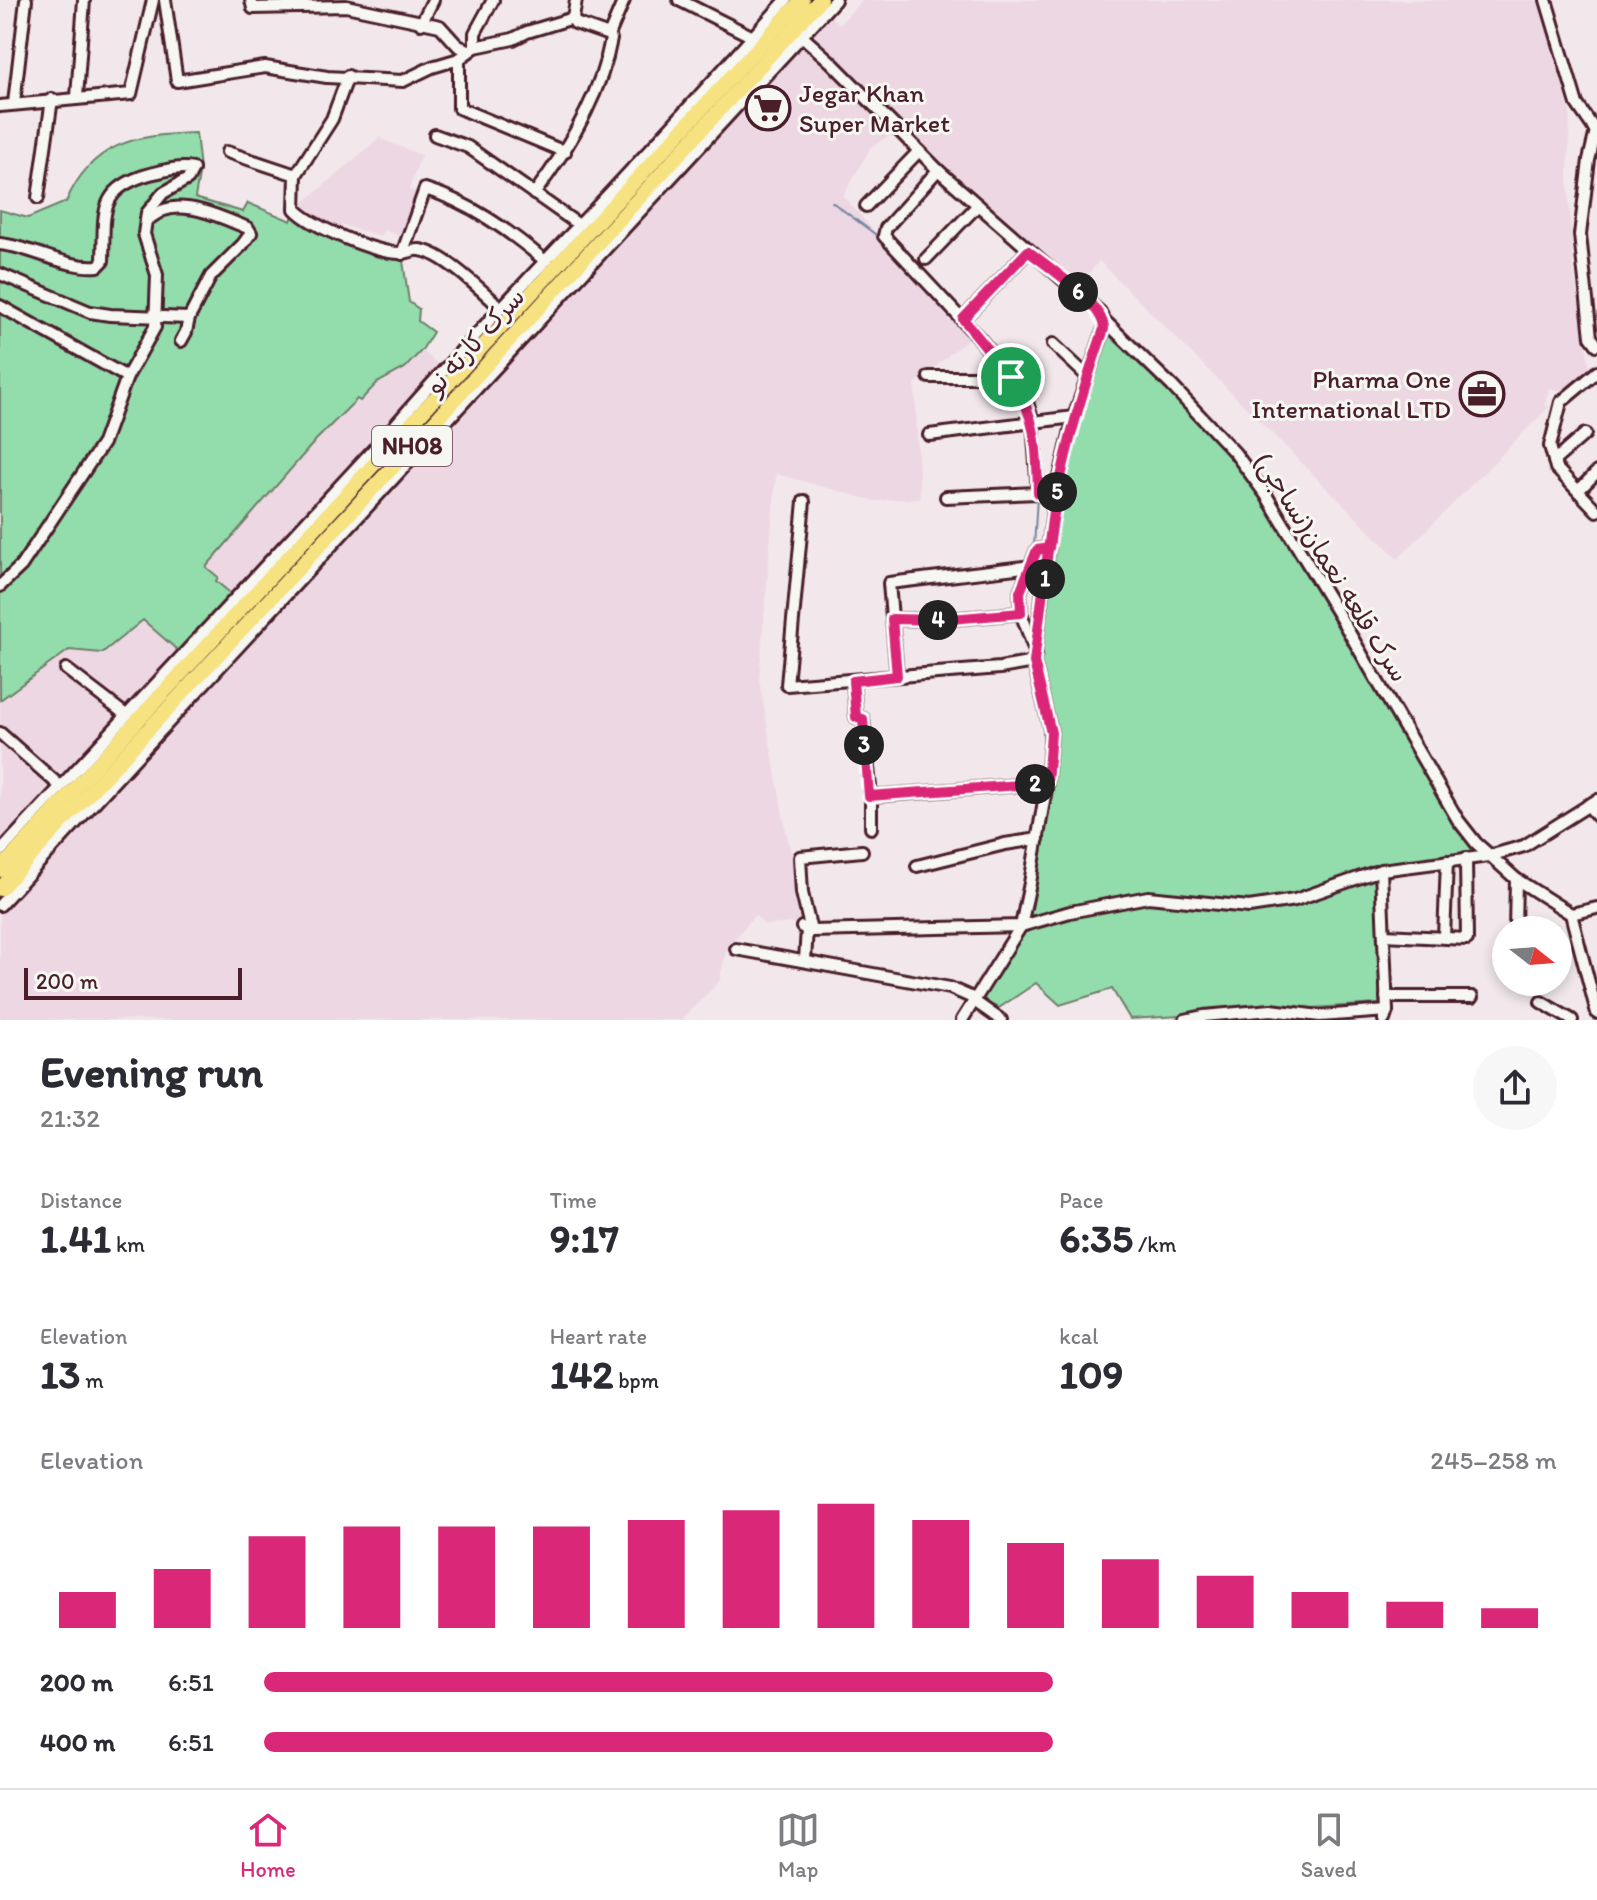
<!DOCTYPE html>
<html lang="en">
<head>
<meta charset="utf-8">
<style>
  :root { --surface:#fff; --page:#f7f7f7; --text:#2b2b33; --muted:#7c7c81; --line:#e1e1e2; --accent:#db2777 }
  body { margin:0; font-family:Itim,"Playpen Sans Arabic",sans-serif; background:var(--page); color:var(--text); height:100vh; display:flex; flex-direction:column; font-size:30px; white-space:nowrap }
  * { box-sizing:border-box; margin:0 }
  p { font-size:26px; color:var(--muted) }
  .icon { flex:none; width:44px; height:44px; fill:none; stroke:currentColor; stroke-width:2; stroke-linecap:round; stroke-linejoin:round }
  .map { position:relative; height:1020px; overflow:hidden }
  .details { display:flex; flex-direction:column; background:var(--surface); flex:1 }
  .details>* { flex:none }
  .needle { width:52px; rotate:107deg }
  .fabs { position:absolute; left:1492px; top:916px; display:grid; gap:16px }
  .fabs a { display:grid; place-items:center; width:80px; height:80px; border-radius:50%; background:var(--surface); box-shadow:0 4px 12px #0003; font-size:40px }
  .scale { position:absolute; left:24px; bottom:20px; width:218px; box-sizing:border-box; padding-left:8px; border:4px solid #4a1f2b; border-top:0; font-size:22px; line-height:28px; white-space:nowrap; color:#4a1f2b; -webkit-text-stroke:6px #f6f6f2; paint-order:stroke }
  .pin { position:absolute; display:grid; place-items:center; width:68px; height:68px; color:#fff; margin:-34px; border:4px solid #fff; border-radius:50%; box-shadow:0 2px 8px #0007 }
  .km { position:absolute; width:40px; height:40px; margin:-20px; border-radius:50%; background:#222; color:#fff; font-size:22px; line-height:40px; text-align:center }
  .round { display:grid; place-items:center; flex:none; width:84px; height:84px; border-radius:42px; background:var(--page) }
  .summary { display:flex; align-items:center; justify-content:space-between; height:136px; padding:0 40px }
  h1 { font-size:44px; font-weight:700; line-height:60px }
  .figures { display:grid; grid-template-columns:repeat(3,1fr); gap:12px; height:136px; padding:8px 40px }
  .figures div { display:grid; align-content:center }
  .figures b { font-size:40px; font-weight:700 }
  .figures small { font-size:22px; font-weight:400 }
  .figures p { font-size:22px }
  .chart { height:224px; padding:16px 40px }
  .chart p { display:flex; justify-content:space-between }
  .chart svg { width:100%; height:144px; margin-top:8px; stroke:var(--accent); stroke-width:6 }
  ul { padding:0 40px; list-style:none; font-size:26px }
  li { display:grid; grid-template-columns:128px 96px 1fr; align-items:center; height:60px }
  li i { height:20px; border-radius:10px; background:var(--accent) }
  .menu { display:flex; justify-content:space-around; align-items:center; height:112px; border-top:2px solid var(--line); background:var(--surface); font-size:22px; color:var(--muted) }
  .menu a { display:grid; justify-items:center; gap:4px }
  .menu .selected { color:var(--accent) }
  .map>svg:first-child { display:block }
  .built { fill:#edd7e3 }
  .green { fill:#93dcab; stroke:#6e7e6b; stroke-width:2 }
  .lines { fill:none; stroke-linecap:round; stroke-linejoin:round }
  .stream { stroke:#7384a0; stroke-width:2 }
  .minor-casing { stroke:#4a1f2b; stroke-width:16 }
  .highway-casing { stroke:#4a1f2b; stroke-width:20 }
  .minor { stroke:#f6f6f2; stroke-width:10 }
  .highway { stroke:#f6e281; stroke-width:14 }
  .route-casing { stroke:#fff; stroke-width:16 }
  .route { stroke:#db2777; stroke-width:10 }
  .labels { text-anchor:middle; stroke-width:6; stroke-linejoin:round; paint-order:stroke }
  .shield { fill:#f6f6f2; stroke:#7e6067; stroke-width:2 }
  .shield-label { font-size:24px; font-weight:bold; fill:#4a1f2b }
  .poi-label { font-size:26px; fill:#4a1f2b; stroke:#f6f6f2; text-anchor:start }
  .street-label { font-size:26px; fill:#4a1f2b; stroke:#f6f6f2 }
</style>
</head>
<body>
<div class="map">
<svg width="1597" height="1020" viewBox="0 0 1597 1020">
  <rect width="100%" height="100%" fill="#f2e8eb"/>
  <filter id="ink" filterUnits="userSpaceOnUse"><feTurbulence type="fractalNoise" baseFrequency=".0125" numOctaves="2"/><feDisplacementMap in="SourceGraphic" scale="16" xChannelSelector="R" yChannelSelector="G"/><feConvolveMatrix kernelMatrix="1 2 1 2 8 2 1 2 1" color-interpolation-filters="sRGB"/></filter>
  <g filter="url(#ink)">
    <!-- built -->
    <g class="built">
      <path d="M862 0H1542L1570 113 1568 179 1573 266 1590 369 1565 392 1549 388 1545 405 1549 407 1398 559 1099 261 1076 290 899 130 871 147 843 196 969 338 915 384 920 498 875 501 776 474 759 680 787 836 808 922 765 925 755 915 727 948 719 982 681 1020H0V905L825 11 840 24Z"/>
      <path d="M379 138 421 155 409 190 422 192 402 237 384 230 380 236 342 225 338 229 305 211 302 204Z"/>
      <path d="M422 350 443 369 236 598 215 580 218 578 205 567 316 440 357 398 360 400 377 383 405 368Z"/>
      <path d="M144 620 183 655 0 852V700L70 650 102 653Z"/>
    </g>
    <!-- green -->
    <g class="green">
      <path d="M196 133 200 169 195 198 243 212 248 203 291 221 295 209 355 243 402 254 409 302 419 309 418 321 433 332 422 350 405 368 377 383 360 401 357 399 316 440 206 567 218 577 216 581 236 598 183 655 143 620 102 653 69 650 0 700V210L28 218 66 202C92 141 137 135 196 133Z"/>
      <path d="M1104 320 1235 453 1458 820 1489 856 1381 870 1379 1004 1130 1019 1112 989 1060 1005 1036 983 999 1008 975 999 1021 926 1051 733 1034 662 1054 503Z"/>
    </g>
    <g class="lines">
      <!-- stream -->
      <g class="stream">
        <path d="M832 202 879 237"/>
        <path d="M951 315 998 373"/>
        <path d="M1004 381 1012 390 1026 420"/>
        <path d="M1034 547 1037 497"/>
        <path d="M1043 719V743"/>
      </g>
      <!-- minor casing -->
      <g class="minor-casing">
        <g id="minor">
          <path d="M165 0 177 81 265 67 327 77 403 81 432 67 459 59 475 47 513 39 527 32 573 18 575 23 609 35"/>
          <path d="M251 0 253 8 346 6 440 26 458 46 468 50"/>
          <path d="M679 0 753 37"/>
          <path d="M1546 0 1577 104 1597 133"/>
          <path d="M573 18 576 0"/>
          <path d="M421 24 433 0"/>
          <path d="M794 29 831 62 938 170 1100 312 1104 320 1172 386 1235 453 1266 495 1343 622 1458 820 1476 843 1516 879 1571 914 1597 1013"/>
          <path d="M475 47V33L493 0"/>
          <path d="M459 59V108L565 152"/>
          <path d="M348 76 332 119 296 175 295 209C312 227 377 254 402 253 408 253 414 249 420 250 444 253 483 292 500 307"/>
          <path d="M77 97 84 0"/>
          <path d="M14 103 26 0"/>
          <path d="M0 106 131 94 153 0"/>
          <path d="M1596 131 1589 160 1580 235 1591 337 1597 345"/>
          <path d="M435 135 468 147 579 225"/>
          <path d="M227 152 296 175"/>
          <path d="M938 170 886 228 884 236 980 339 1011 377 1027 402 1033 422 1038 493"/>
          <path d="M534 194C568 149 601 95 611 39L609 35 624 0"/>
          <path d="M38 198 52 99"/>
          <path d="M866 206 919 151"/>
          <path d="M147 220C152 217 158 212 164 210 189 201 225 219 248 228L251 233 243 244 211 276 189 318 186 332 181 341"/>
          <path d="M0 244C33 247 66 269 98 266L103 261C105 215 96 189 150 174 163 171 179 166 193 169L188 179 163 193 147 213 144 234 157 275 155 327 127 377 103 443 21 566 0 586"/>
          <path d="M402 254 425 189C469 202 508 230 544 260"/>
          <path d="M926 259 978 205"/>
          <path d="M0 274 90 312 110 315 189 318"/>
          <path d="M0 306 127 377"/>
          <path d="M963 319 1028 251"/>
          <path d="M1053 344 1087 376"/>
          <path d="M1597 372 1561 402 1550 446 1556 468 1597 511"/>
          <path d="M929 377H1011"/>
          <path d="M929 435 1074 417"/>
          <path d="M1554 461 1585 434"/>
          <path d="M1578 491 1597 472"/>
          <path d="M946 497 1038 493 1054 503"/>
          <path d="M804 501 787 685 1000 668 1034 662"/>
          <path d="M892 619 939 620 1021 613"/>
          <path d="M1036 654 1021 613 1020 592 1037 550 1049 548"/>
          <path d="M66 669 126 715"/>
          <path d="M897 676 889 583 1032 566"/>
          <path d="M853 681 856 717 863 719 871 796V828"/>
          <path d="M0 733 60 786"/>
          <path d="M871 796 1047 783"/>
          <path d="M1588 805 1597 816"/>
          <path d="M0 852 384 438C450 361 519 288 589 215 656 144 721 72 786 0"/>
          <path d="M917 866 1005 844 1038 839"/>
          <path d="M1381 870 1387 1011 1384 1020"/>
          <path d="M0 905 835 0"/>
          <path d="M1571 914 1597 908"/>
          <path d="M802 927 811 931 1021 926 1070 912 1148 897 1249 907 1295 900 1381 870 1489 856 1524 846 1597 800"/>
          <path d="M1515 930 1516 879"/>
          <path d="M811 931 802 893 800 857 862 851"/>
          <path d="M1384 935 1467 939 1466 858"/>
          <path d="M1444 937 1447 861"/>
          <path d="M736 949 950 988 975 999"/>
          <path d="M805 960 807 929"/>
          <path d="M1386 997H1472"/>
          <path d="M974 1001 1001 1020"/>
          <path d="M1541 1002 1572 1020"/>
          <path d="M962 1020 1021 926 1030 883 1047 783 1051 733 1034 662 1054 503 1074 417 1104 329V320"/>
          <path d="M1185 1020 1204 1016 1271 1010 1320 1016 1387 1011"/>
        </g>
      </g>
      <!-- highway casing -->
      <g class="highway-casing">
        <g id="highway">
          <path d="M0 870 802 0"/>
          <path d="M0 889 403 456 820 0"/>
        </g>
      </g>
      <!-- minor -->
      <use href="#minor" class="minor"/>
      <!-- highway -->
      <use href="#highway" class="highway"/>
    </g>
  </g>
  <g class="lines" filter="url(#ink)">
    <!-- route casing -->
    <g class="route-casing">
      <path id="route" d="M1011 377C1037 418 1037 447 1038 493L1054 503 1034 662 1051 733 1047 783 869 796 863 719 856 717 853 681 897 676 892 619 939 620 1021 613 1020 592 1037 550 1049 548C1058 472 1079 401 1104 329 1104 304 1048 267 1028 251L963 319 1011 377"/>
    </g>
    <!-- route -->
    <use href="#route" class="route"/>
  </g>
  <!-- icons -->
  <defs>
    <g id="supermarket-ring" transform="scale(2.3)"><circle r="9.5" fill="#f6f6f2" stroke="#4a1f2b" stroke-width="1.5"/><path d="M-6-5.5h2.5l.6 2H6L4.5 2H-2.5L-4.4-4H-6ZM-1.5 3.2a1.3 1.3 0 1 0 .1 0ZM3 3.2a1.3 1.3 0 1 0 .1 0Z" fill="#4a1f2b"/></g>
    <g id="office-ring" transform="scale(2.3)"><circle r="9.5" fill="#f6f6f2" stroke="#4a1f2b" stroke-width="1.5"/><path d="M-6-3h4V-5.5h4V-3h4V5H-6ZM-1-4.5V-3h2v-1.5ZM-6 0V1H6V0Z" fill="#4a1f2b"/></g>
  </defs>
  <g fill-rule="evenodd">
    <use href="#supermarket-ring" x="768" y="108"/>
    <use href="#office-ring" x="1482" y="394"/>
  </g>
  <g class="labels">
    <!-- shield labels -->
    <rect class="shield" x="372" y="426" width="80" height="40" rx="6"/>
    <g class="shield-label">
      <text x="412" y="454">NH08</text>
    </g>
    <!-- poi labels -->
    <g class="poi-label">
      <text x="799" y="102">Jegar Khan<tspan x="799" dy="30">Super Market</tspan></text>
      <text x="1451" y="388" text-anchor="end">Pharma One<tspan x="1451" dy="30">International LTD</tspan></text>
    </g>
    <!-- street labels -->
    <g class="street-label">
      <text transform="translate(475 341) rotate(-48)" y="9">سرک کارته نو</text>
      <text transform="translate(1332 567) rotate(58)" y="9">سرک قلعه نعمان(نساجی)</text>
    </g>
  </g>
</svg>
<div class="fabs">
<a><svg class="needle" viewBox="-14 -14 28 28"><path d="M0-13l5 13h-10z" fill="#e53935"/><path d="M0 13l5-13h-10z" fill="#7c7c81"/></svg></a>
</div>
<div class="scale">200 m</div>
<div class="pin" style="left:1011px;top:377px;background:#1e9e55"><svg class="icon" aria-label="arrive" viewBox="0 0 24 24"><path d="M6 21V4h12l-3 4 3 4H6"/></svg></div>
<b class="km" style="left:1045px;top:579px">1</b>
<b class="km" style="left:1035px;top:784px">2</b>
<b class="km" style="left:864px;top:745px">3</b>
<b class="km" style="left:938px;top:620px">4</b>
<b class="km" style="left:1057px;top:492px">5</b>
<b class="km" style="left:1078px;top:292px">6</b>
</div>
<section class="details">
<div class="summary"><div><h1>Evening run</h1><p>21:32</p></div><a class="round"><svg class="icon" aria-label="share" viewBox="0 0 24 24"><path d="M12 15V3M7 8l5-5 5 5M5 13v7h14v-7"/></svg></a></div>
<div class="figures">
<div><p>Distance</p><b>1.41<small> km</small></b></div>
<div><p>Time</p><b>9:17</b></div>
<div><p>Pace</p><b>6:35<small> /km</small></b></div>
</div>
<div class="figures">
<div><p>Elevation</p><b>13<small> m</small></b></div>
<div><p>Heart rate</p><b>142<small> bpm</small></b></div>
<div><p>kcal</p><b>109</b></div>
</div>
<div class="chart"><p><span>Elevation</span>245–258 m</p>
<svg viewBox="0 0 160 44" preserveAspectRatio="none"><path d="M5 44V33M15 44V26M25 44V16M35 44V13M45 44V13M55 44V13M65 44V11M75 44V8M85 44V6M95 44V11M105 44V18M115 44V23M125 44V28M135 44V33M145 44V36M155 44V38"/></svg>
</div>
<ul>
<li><b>200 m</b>6:51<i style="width:61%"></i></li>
<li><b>400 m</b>6:51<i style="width:61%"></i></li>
</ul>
</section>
<nav class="menu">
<a class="selected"><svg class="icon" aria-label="home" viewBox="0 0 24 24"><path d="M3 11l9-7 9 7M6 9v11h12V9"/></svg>Home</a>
<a><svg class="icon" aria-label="map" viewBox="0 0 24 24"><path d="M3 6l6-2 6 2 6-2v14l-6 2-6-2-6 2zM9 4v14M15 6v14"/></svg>Map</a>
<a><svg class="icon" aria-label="saved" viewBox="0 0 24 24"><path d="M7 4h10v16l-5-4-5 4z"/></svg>Saved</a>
</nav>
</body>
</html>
